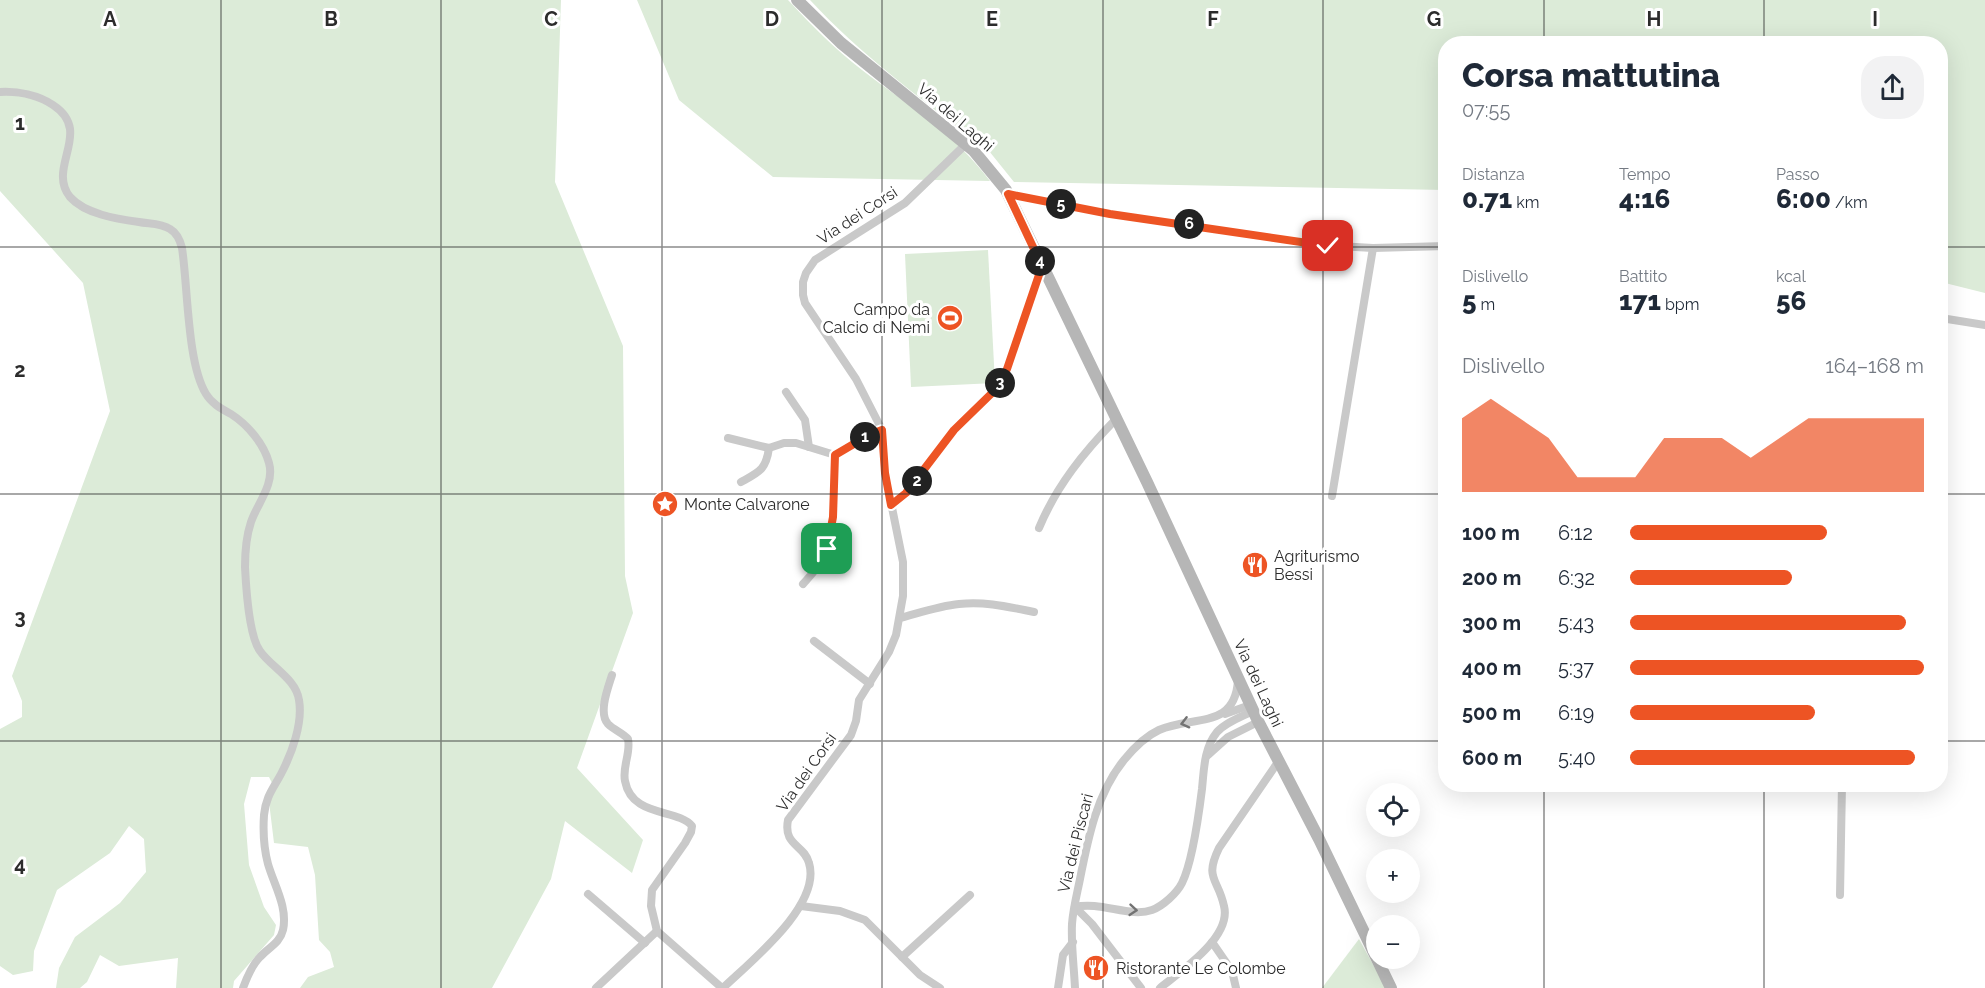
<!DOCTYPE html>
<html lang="it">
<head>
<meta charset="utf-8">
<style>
  :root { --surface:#fff; --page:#f2f2f3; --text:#1f2937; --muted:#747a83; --accent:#ed5424 }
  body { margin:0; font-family:Raleway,sans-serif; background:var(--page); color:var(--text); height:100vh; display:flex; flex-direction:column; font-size:22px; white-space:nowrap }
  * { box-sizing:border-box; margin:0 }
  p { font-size:20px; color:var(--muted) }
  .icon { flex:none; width:33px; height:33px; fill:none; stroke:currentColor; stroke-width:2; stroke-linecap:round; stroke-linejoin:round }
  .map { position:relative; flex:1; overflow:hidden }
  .side { position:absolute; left:1438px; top:36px; width:510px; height:756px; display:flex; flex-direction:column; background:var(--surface); border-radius:24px; box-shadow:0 6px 24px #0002 }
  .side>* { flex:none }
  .controls { position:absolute; left:1366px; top:783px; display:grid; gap:12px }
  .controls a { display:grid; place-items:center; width:54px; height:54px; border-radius:50%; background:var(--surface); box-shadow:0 6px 24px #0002; font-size:30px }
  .pin { position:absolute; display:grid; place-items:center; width:51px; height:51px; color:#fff; margin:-26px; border-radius:12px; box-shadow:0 3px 9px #0006 }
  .km { position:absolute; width:30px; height:30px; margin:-15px; border-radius:50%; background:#222; color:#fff; font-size:16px; line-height:30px; text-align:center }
  .round { display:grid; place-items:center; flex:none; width:63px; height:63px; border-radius:24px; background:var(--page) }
  .summary { display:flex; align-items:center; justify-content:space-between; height:102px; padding:0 24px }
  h1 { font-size:33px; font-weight:800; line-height:45px }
  .metrics { display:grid; grid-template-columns:repeat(3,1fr); gap:9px; height:102px; padding:6px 24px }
  .metrics div { display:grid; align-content:center }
  .metrics b { font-size:26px; font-weight:800 }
  .metrics small { font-size:16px; font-weight:400 }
  .metrics p { font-size:16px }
  .chart { height:168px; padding:12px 24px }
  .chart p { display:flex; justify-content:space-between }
  .chart svg { width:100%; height:108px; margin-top:6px; fill:var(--accent); opacity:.7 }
  ul { padding:0 24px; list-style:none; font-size:20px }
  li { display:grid; grid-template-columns:96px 72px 1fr; align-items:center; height:45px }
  li i { height:15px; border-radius:8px; background:var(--accent) }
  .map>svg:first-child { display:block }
  .green { fill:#dcebd8 }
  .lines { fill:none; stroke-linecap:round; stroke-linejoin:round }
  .street { stroke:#c9c9c9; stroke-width:8 }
  .secondary { stroke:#b6b6b6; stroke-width:12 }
  .oneway { stroke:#737373 }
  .route-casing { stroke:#fff; stroke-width:12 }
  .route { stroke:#ed5424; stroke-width:8 }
  .grid { fill:none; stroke:#2c2c2c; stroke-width:1.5; stroke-opacity:0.55 }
  .labels { text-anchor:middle; stroke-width:6; stroke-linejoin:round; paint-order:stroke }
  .street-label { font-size:16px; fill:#2c2c2c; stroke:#fff }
  .poi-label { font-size:16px; fill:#2c2c2c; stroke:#fff; text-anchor:start }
  .grid-label { font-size:20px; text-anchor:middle; font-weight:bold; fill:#2c2c2c; stroke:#fff; stroke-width:6; stroke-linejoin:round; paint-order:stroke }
</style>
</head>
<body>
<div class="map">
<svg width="1985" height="988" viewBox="0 0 1985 988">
  <rect width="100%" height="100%" fill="#fff"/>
  <!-- green -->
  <g class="green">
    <path d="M0 0H561L555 182 623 346 625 576 633 613 577 768 643 840 632 873 565 821 551 879 492 988H300L308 977 334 967 330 952 319 940 315 875 308 847 274 843 269 802 275 789 269 777H251L244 804 249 865 264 907 276 925 274 935 234 981 233 988H176L178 958 119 966 100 955 87 982 80 988H56L59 968 75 937 120 903 146 872 144 839 129 826 110 853 57 890 34 951 33 971 13 975 0 966V729L22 717V701L12 676 110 411 83 283 0 191Z"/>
    <path d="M637 0H788C811 25 835 49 862 70 909 106 954 133 990 181L773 177 679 100Z"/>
    <path d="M810 0H1985V293L1941 282V44H1446V190L1014 182 985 146 973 140C917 95 859 53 810 0Z"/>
    <path d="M988 250 995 383 911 387 905 254Z"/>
    <path d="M1359 939 1386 988H1322Z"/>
  </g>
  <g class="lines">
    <!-- street -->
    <g class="street">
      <path d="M0 92C18 91 38 95 53 105 94 132 46 167 70 197 85 214 117 219 139 222 149 224 161 223 170 229 177 233 180 240 182 248 188 287 187 363 206 394 212 404 222 409 231 414 248 425 264 444 269 463 275 484 257 504 251 522 246 537 245 552 245 567 246 587 249 636 260 651 271 667 296 679 299 700 303 723 292 753 281 774 273 789 266 796 264 815 263 830 264 849 268 864 274 885 288 907 283 930 280 943 269 947 260 957 252 965 247 977 243 988"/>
      <path d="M1008 194 1101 212 1321 245 1373 248 1446 246"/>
      <path d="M1941 318 1985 325"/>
      <path d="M786 392 805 420 809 447"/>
      <path d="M728 438 769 448 784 443H796L835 455"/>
      <path d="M835 455 869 435 882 430"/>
      <path d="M741 482C759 472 766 470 769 448"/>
      <path d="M1332 496 1373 248"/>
      <path d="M891 505 906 493 954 430 993 392 1001 381 1028 309 1042 266"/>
      <path d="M1039 528C1057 485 1084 452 1116 419"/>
      <path d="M803 584C810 576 818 568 823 558 838 528 834 488 835 455"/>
      <path d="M900 618C919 613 939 606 959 604 985 601 1009 607 1034 612"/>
      <path d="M814 641 870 684"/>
      <path d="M612 675C608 688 598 713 608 724 614 730 623 733 628 739 631 753 622 767 625 781 632 818 677 808 692 826L691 832 685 843 652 890 651 906 657 931 722 988"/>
      <path d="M1225 714 1250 705"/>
      <path d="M1208 755 1228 737 1258 722"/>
      <path d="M588 894 645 943"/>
      <path d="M1840 895 1842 784"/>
      <path d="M801 906 840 911 865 920 920 975 940 988"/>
      <path d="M1075 907C1101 901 1130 918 1152 910 1163 906 1177 893 1182 883 1193 861 1199 813 1202 789 1204 769 1204 748 1217 732 1226 722 1241 717 1253 711"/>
      <path d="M1075 907 1092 924 1141 988"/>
      <path d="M1212 942 1232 971 1236 988"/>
      <path d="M902 957 970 895"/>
      <path d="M596 988 657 931"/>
      <path d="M723 988C750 962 822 905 809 863 804 844 783 846 788 820L851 735 856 721 859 700 889 652 896 635 903 596V562L885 473 883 441 880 426 856 379 805 303 803 295V282L806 273 815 260 905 203 966 144"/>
      <path d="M1058 988 1063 955 1073 942"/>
      <path d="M1075 988C1074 967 1071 945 1072 924 1073 909 1077 894 1080 879 1088 838 1097 793 1124 760 1133 749 1146 736 1159 730 1193 715 1235 730 1238 680"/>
      <path d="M1160 988C1181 971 1232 937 1224 906 1218 878 1204 879 1219 848L1278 762"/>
    </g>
    <!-- secondary -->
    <path class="secondary" d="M797 0 841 43 973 150 1006 190 1147 482 1258 721 1319 839 1391 988"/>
  </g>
  <!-- one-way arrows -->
  <defs><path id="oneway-chevron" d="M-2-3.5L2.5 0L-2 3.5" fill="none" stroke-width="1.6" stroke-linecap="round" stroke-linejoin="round" transform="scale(1.5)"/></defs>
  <g class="oneway">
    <use href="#oneway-chevron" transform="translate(1185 723) rotate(166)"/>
    <use href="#oneway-chevron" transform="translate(1133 910) rotate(5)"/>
  </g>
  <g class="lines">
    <!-- route casing -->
    <g class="route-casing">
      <path id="route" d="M827 549 833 517 835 455 869 435 882 430 885 473 891 505 906 493 954 430 993 392 1001 381 1007 369 1042 266 1008 194 1110 214 1328 246"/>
    </g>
    <!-- route -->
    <use href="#route" class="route"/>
  </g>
  <!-- grid -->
  <path class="grid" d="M221 0V988M441 0V988M662 0V988M882 0V988M1103 0V988M1323 0V988M1544 0V44M1764 0V44M0 247H1446M1941 247H1985M0 494H1446M1941 494H1985M0 741H1446M1941 741H1985M1544 784V988M1764 784V988"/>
  <!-- icons -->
  <defs>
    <g id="stadium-disc" transform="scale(1.35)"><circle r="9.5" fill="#ed5424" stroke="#fff"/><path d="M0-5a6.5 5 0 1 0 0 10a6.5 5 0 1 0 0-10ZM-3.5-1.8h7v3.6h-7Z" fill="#fff"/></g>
    <g id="sight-disc" transform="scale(1.35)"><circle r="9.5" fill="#ed5424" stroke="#fff"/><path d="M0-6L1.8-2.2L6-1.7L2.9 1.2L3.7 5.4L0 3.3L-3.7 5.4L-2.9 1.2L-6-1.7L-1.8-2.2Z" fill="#fff"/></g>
    <g id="restaurant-disc" transform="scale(1.35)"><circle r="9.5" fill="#ed5424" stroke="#fff"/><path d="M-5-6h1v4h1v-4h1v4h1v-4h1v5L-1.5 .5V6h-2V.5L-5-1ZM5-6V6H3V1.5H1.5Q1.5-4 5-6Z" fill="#fff"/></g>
  </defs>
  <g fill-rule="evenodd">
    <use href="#stadium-disc" x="950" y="318"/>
    <use href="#sight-disc" x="665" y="504"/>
    <use href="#restaurant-disc" x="1255" y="565"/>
    <use href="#restaurant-disc" x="1096" y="968"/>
  </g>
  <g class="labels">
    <!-- street labels -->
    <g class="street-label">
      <text transform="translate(956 117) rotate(41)" y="6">Via dei Laghi</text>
      <text transform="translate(857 215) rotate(-33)" y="6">Via dei Corsi</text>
      <text transform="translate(1259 683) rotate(65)" y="6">Via dei Laghi</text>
      <text transform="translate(806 772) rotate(-55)" y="6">Via dei Corsi</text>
      <text transform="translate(1075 843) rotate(-76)" y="6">Via dei Piscari</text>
    </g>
    <!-- poi labels -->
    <g class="poi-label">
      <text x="930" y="315" text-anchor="end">Campo da<tspan x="930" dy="18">Calcio di Nemi</tspan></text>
      <text x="684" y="510">Monte Calvarone</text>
      <text x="1274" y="562">Agriturismo<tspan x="1274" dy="18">Bessi</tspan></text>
      <text x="1116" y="974">Ristorante Le Colombe</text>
    </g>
  </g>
  <g class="grid-label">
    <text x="110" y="26">A</text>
    <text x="331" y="26">B</text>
    <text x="551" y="26">C</text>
    <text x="772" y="26">D</text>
    <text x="992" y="26">E</text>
    <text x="1213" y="26">F</text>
    <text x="1434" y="26">G</text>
    <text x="1654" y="26">H</text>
    <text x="1875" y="26">I</text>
    <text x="20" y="130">1</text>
    <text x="20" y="377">2</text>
    <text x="20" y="624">3</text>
    <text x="20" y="871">4</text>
  </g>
</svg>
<div class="controls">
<a><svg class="icon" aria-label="locate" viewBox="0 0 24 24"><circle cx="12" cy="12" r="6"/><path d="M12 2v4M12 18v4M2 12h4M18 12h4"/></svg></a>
<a>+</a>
<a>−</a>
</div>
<div class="pin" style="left:827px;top:549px;background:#1e9e55"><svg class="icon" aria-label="arrive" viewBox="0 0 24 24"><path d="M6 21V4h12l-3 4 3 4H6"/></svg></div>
<div class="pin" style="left:1328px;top:246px;background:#d93025"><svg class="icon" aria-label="check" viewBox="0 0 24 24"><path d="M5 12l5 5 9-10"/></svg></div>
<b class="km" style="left:865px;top:437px">1</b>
<b class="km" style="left:917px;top:481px">2</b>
<b class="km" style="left:1000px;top:383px">3</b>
<b class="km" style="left:1040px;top:261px">4</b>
<b class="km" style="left:1061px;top:204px">5</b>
<b class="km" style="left:1189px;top:224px">6</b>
<section class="side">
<div class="summary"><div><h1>Corsa mattutina</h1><p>07:55</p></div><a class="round"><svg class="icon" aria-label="share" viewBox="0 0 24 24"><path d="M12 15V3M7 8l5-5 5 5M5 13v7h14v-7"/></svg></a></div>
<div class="metrics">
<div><p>Distanza</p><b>0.71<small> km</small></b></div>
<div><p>Tempo</p><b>4:16</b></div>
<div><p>Passo</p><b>6:00<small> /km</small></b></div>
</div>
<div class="metrics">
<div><p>Dislivello</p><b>5<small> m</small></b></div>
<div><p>Battito</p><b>171<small> bpm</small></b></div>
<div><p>kcal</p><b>56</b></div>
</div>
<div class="chart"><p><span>Dislivello</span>164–168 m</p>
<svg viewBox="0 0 160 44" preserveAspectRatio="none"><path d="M0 44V14L10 6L20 14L30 22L40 38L50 38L60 38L70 22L80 22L90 22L100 30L110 22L120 14L130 14L140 14L150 14L160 14V44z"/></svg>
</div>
<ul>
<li><b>100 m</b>6:12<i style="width:67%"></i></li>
<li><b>200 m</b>6:32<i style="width:55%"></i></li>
<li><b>300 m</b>5:43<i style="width:94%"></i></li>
<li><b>400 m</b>5:37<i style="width:100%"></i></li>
<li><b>500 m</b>6:19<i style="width:63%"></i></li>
<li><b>600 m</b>5:40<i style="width:97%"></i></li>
</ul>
</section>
</div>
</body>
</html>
